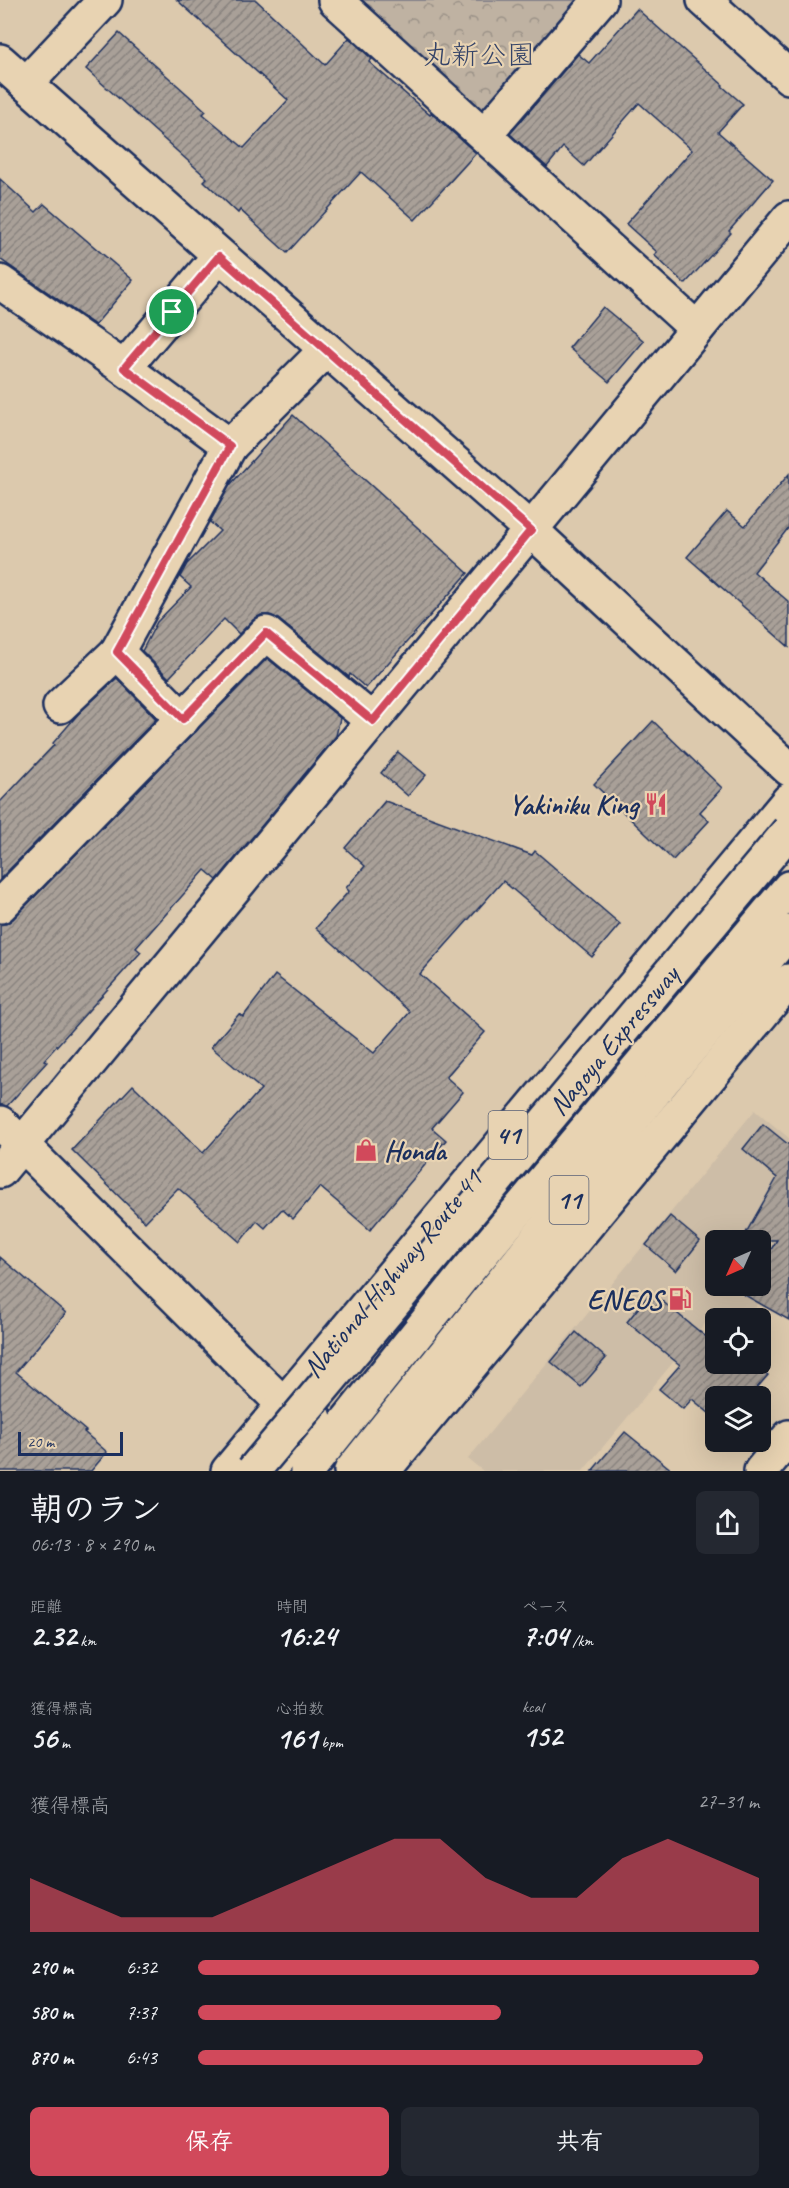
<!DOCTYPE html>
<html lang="ja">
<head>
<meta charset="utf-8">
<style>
  :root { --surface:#171b24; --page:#242831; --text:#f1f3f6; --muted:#9ea1a6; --accent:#d1495b }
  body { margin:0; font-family:Caveat,"Klee One",sans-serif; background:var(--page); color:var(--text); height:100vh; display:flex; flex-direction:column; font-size:22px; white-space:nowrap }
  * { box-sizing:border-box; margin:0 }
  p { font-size:20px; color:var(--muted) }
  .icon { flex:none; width:33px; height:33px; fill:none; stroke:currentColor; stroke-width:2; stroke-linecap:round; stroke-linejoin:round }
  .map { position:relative; height:1471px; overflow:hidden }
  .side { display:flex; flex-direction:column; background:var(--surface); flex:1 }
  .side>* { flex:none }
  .needle { width:39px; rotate:225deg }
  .tools { position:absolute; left:705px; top:1230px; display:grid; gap:12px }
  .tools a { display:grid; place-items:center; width:66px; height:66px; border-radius:9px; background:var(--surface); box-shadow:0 6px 24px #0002; font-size:30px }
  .scale { position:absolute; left:18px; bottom:15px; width:105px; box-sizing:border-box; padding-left:6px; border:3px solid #1b2f5e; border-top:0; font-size:16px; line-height:21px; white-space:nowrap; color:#1b2f5e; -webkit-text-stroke:4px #e8d3b2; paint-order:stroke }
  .pin { position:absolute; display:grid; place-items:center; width:51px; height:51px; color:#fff; margin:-26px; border:3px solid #fff; border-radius:50%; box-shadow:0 2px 6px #0007 }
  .round { display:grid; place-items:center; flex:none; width:63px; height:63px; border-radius:9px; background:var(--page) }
  .headline { display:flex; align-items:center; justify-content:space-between; height:102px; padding:0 30px }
  h1 { font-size:33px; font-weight:700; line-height:45px }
  .figures { display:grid; grid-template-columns:repeat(3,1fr); gap:9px; height:102px; padding:6px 30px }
  .figures div { display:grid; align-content:center }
  .figures b { font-size:30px; font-weight:700 }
  .figures small { font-size:16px; font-weight:400 }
  .figures p { font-size:16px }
  .chart { height:168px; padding:12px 30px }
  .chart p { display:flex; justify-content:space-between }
  .chart svg { width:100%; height:108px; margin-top:6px; fill:var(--accent); opacity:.7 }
  .button { display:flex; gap:12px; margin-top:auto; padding:12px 30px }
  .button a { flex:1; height:69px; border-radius:9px; background:var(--accent); color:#fff; font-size:24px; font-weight:700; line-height:69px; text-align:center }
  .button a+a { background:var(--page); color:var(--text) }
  ul { padding:0 30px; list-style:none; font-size:20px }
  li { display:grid; grid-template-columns:96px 72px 1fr; align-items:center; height:45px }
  li i { height:15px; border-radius:8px; background:var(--accent) }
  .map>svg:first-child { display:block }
  .built { fill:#cdbda7; fill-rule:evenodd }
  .forest { fill:url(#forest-crowns); stroke:#6d7080; stroke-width:1.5 }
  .building { fill:url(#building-hatch); stroke:#1b2f5e; stroke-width:1.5 }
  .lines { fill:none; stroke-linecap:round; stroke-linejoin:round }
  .service-casing { stroke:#1b2f5e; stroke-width:24 }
  .minor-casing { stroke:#1b2f5e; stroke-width:38 }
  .tertiary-casing { stroke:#1b2f5e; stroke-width:38 }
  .trunk-casing { stroke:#1b2f5e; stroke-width:38 }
  .motorway-casing { stroke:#1b2f5e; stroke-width:38 }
  .service { stroke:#e8d3b2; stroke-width:20 }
  .minor { stroke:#e8d3b2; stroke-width:33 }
  .tertiary { stroke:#e8d3b2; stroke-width:33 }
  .trunk { stroke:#e8d3b2; stroke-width:33 }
  .motorway { stroke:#e8d3b2; stroke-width:33 }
  .motorway-bridge-casing { stroke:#1b2f5e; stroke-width:38; stroke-linecap:butt }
  .motorway-bridge { stroke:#e8d3b2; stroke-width:33 }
  .route-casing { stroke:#fff; stroke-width:12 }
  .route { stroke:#d1495b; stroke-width:8 }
  .labels { text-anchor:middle; stroke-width:4.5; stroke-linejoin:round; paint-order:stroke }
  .shield { fill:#e8d3b2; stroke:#586077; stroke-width:1.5 }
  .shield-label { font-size:27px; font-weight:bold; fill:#1b2f5e }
  .park-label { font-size:28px; fill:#344368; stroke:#e8d3b2 }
  .poi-label { font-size:28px; font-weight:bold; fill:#1b2f5e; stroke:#e8d3b2; text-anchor:end }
  .street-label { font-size:28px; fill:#1b2f5e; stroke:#e8d3b2 }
</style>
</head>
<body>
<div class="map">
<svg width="789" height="1471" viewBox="0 0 789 1471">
  <defs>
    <pattern id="forest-crowns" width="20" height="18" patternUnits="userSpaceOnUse" patternTransform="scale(1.5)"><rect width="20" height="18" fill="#bfb2a2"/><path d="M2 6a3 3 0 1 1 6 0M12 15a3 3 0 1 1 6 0" fill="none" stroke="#9a9187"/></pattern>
    <pattern id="building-hatch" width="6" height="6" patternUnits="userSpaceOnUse" patternTransform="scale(1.5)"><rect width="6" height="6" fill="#a9a098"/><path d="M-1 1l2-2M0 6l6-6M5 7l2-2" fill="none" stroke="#89837f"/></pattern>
  </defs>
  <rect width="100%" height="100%" fill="#dcc9ad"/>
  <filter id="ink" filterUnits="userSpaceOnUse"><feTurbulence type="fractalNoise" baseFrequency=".0167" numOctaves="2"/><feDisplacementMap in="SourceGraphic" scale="12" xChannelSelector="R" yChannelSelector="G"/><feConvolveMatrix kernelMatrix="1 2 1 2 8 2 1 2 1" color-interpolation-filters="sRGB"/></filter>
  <g filter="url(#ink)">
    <!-- built -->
    <path class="built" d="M755 1110 789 1138V1246L750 1318H722L714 1313 583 1471H483L468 1459ZM716 1240H760V1286H716Z"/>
    <!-- forest -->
    <path class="forest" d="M339 0H597L483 131Z"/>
    <!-- building -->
    <g class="building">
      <path d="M177 0H256L325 65 349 38 372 59 369 62 430 115 431 113 476 153 415 220 361 172 287 253 240 210 238 213 204 181 207 178 86 69 119 33 206 111 203 114 244 148 288 100Z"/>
      <path d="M637 9 723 85 722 86 743 104 718 132 773 180 729 231 731 233 685 284 654 255 657 252 626 224 692 150 639 103 584 166 563 147 547 167 510 134 578 54 589 63Z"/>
      <path d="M0 179 36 212 44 204 133 280 95 325 0 259Z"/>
      <path d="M603 307 644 341 609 382 569 348Z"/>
      <path d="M293 415 468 573 366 688 350 674 349 677 278 619 269 615H261L253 620 239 634 224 619 169 678 142 651 157 622 191 587 180 577 187 564 220 531 210 522 230 485Z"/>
      <path d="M789 474V527L754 572 789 602V647L687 557 727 511 745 526Z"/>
      <path d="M267 658 340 718 336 736 217 880 205 870 136 948 141 952 44 1060 47 1062 7 1106 0 1105V924H6L13 919Z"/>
      <path d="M117 678 156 719 0 879V802L54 745 53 743 80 712Z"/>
      <path d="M653 721 722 788 700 812 709 821 673 860 594 784Z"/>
      <path d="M398 752 426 775 408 796 381 773Z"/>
      <path d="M385 801 532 855 535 851 620 924 592 957 503 881 420 974 485 1032 446 1077 463 1092 432 1128 446 1140 370 1230 320 1187 293 1219 282 1209 265 1228 257 1221 240 1242 178 1188 145 1222 72 1150 133 1085 203 1153 261 1089 211 1047 239 1014 243 1017 275 975 374 1053 410 1012 316 928 349 891 346 888 365 866 345 848Z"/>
      <path d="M763 1124 789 1145V1320L743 1294 749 1286H760V1267L777 1240H742L777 1178 743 1149Z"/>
      <path d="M670 1216 700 1241 676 1271 646 1245Z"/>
      <path d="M0 1257 66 1313 16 1372 86 1431 84 1432 107 1452 91 1471H0Z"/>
      <path d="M651 1292 705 1336 716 1323V1357L711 1364H754L768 1375 750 1396H716V1419L692 1399 683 1409 659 1389 680 1365 627 1322Z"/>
      <path d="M576 1332 606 1358 581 1387 551 1362Z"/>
      <path d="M625 1432 673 1471H592Z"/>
    </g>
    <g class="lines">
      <!-- service casing -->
      <g class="service-casing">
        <path id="service" d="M276 1471 321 1415"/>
      </g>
      <!-- minor casing -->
      <g class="minor-casing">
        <g id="minor">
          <path d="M335 0 697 329"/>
          <path d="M704 0 789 77"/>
          <path d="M26 84 105 0"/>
          <path d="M484 135 600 0"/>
          <path d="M0 282 124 368 230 446 117 652 183 719"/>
          <path d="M124 368 219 256"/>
          <path d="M230 446 326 350"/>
          <path d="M60 706 117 652"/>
          <path d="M0 906 266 633 373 721"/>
          <path d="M0 1123 283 1404"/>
          <path d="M0 1171 789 218"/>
          <path d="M761 1471 789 1437"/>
        </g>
      </g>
      <!-- tertiary casing -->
      <g class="tertiary-casing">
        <path id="tertiary" d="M0 61 531 530 789 769"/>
      </g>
      <!-- trunk casing -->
      <g class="trunk-casing">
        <g id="trunk">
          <path d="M228 1471 789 800"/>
          <path d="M383 1471 789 981"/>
        </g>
      </g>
      <!-- motorway casing -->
      <g class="motorway-casing">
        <g id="motorway">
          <path d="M307 1471 464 1275 789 888"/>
          <path d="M351 1471 664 1080 789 932"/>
        </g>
      </g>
      <!-- service -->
      <use href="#service" class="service"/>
      <!-- minor -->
      <use href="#minor" class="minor"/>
      <!-- tertiary -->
      <use href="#tertiary" class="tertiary"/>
      <!-- trunk -->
      <use href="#trunk" class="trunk"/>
      <!-- motorway -->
      <use href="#motorway" class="motorway"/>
      <!-- motorway-bridge casing -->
      <g class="motorway-bridge-casing">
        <path id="motorway-bridge" d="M253 1471 789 831"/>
      </g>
      <!-- motorway-bridge -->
      <use href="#motorway-bridge" class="motorway-bridge"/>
    </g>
  </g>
  <g class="lines" filter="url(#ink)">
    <!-- route casing -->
    <g class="route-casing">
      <path id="route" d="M219 256 531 530 373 721 266 633 183 719 117 652 230 446 124 368Z"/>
    </g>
    <!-- route -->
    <use href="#route" class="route"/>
  </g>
  <!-- icons -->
  <defs>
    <g id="restaurant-bare" transform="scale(1.8)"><path d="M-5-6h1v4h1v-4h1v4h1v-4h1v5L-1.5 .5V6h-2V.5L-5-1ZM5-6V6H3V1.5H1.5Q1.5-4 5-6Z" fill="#d1495b" stroke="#e8d3b2" stroke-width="2.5" paint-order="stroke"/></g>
    <g id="shop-bare" transform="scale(1.8)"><path d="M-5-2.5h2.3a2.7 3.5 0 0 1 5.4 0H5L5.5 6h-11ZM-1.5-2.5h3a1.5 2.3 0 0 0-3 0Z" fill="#d1495b" stroke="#e8d3b2" stroke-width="2.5" paint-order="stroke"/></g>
    <g id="fuel-bare" transform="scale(1.8)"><path d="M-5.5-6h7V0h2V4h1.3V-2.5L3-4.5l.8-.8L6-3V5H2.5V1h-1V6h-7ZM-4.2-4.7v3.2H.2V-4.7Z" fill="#d1495b" stroke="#e8d3b2" stroke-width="2.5" paint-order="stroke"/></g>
  </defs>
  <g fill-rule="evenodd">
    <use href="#restaurant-bare" x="656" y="804"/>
    <use href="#shop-bare" x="366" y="1150"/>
    <use href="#fuel-bare" x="680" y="1299"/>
  </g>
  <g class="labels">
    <!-- shield labels -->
    <g class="shield">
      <rect x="488.5" y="1111" width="39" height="48" rx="4.5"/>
      <rect x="549.5" y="1176" width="39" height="48" rx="4.5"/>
    </g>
    <g class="shield-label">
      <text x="508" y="1144">41</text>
      <text x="569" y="1209">11</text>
    </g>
    <!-- park labels -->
    <g class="park-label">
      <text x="479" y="64">丸新公園</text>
    </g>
    <!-- poi labels -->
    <g class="poi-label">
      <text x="638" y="814">Yakiniku King</text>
      <text x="384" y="1160" text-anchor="start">Honda</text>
      <text x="662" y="1309">ENEOS</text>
    </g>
    <!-- street labels -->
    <g class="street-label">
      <text transform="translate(613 1040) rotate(-50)" y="10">Nagoya Expressway</text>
      <text transform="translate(392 1273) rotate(-50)" y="10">National Highway Route 41</text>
    </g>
  </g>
</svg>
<div class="tools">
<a><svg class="needle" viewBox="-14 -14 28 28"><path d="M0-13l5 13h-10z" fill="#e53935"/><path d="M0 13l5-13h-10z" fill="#9ea1a6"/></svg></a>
<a><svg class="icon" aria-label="locate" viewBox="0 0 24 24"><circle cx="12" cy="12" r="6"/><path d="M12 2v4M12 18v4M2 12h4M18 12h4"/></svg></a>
<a><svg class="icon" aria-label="layers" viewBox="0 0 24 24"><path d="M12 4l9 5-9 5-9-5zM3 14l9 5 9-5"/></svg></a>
</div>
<div class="scale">20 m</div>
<div class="pin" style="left:172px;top:312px;background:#1e9e55"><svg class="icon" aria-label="arrive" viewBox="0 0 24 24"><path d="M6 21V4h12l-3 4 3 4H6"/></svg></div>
</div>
<section class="side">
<div class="headline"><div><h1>朝のラン</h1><p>06:13 · 8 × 290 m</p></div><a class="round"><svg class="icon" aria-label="share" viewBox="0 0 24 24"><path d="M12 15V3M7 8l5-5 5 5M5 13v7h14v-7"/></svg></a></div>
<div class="figures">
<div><p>距離</p><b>2.32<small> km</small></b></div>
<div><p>時間</p><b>16:24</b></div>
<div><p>ペース</p><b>7:04<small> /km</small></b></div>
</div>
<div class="figures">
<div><p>獲得標高</p><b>56<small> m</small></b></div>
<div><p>心拍数</p><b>161<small> bpm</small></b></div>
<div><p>kcal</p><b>152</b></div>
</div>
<div class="chart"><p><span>獲得標高</span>27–31 m</p>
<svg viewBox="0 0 160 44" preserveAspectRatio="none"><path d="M0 44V22L10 30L20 38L30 38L40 38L50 30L60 22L70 14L80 6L90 6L100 22L110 30L120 30L130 14L140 6L150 14L160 22V44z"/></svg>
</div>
<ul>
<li><b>290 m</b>6:32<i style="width:100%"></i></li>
<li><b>580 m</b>7:37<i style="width:54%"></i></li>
<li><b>870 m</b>6:43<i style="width:90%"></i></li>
</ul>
<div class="button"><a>保存</a><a>共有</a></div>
</section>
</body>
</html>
